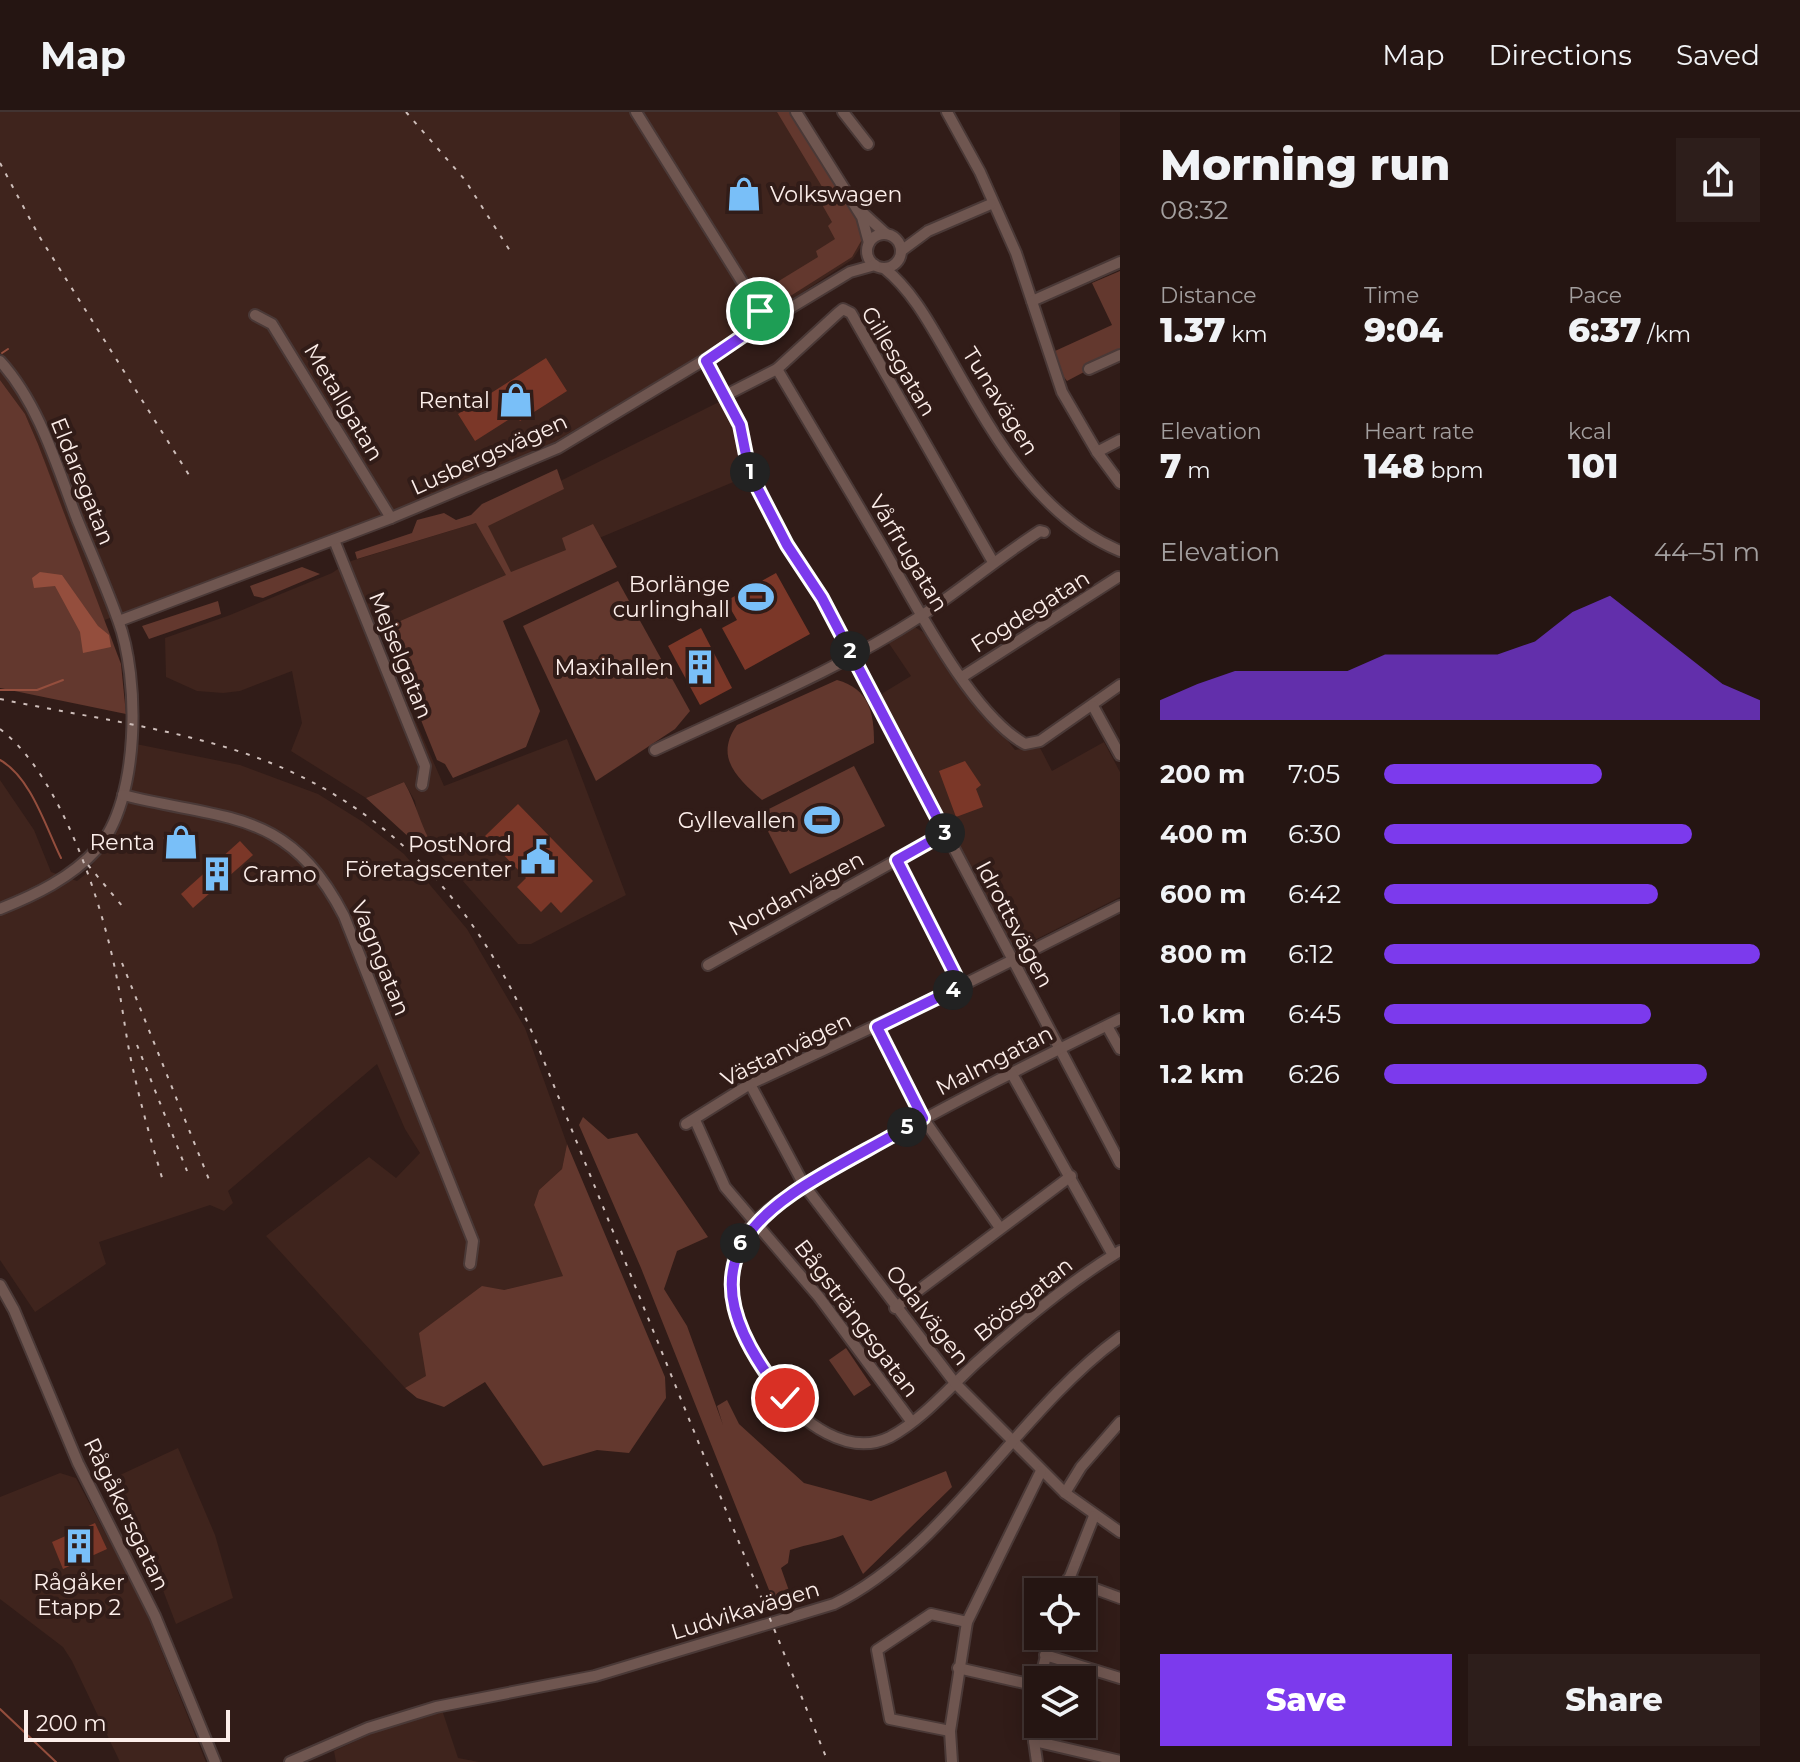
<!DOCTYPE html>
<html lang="en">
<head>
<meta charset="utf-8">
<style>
  :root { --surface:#251512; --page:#2d1e1b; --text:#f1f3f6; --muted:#a39f9f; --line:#423432; --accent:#7c3aed }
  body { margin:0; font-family:Montserrat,sans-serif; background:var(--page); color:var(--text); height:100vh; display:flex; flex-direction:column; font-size:30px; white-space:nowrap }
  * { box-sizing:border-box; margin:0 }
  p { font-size:26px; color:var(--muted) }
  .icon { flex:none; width:44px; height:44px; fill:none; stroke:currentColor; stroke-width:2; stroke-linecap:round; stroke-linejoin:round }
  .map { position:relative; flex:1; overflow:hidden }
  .details { display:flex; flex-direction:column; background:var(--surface); width:680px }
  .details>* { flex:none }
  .tools { position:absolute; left:1024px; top:1466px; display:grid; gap:16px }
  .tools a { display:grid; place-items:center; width:72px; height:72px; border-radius:0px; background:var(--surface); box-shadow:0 4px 20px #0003,0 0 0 2px var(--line); font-size:40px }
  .scale { position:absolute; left:24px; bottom:20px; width:206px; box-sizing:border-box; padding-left:8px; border:4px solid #fceeea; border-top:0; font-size:22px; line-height:28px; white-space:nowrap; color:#fceeea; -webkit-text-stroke:6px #311c18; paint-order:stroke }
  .pin { position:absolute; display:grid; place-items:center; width:68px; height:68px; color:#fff; margin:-34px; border:4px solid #fff; border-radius:50%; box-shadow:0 2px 8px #0007 }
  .km { position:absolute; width:40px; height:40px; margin:-20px; border-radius:50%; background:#222; color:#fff; font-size:22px; line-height:40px; text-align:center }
  .round { display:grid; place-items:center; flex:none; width:84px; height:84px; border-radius:0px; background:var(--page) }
  .summary { display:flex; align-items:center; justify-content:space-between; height:136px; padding:0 40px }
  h1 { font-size:44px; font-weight:800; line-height:60px }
  .figures { display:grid; grid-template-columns:repeat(3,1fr); gap:12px; height:136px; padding:8px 40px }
  .figures div { display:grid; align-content:center }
  .figures b { font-size:34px; font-weight:800 }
  .figures small { font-size:22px; font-weight:400 }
  .figures p { font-size:22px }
  .chart { height:224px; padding:16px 40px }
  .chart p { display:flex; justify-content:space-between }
  .chart svg { width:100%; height:144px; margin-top:8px; fill:var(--accent); opacity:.7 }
  .action { display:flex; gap:16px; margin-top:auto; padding:16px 40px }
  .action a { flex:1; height:92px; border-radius:0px; background:var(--accent); color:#fff; font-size:32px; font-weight:800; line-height:92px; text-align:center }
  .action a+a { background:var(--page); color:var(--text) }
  ul { padding:0 40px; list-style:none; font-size:26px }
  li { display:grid; grid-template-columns:128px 96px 1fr; align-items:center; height:60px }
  li i { height:20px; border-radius:10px; background:var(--accent) }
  header { display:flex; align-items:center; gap:48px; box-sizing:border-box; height:112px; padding:0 40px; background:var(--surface); border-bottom:2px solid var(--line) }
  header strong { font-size:38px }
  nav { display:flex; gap:44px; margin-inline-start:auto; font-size:28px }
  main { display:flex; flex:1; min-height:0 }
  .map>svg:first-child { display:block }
  .built { fill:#3f241d }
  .green { fill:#63382e }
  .water { fill:#944e3d }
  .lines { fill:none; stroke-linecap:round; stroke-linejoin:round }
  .stream { stroke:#944e3d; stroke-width:2 }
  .building { fill:#7b3728 }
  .minor-casing { stroke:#4a3937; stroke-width:14 }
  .minor { stroke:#6f5650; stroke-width:10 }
  .rail { stroke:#cebeba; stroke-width:2; stroke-dasharray:4 8; stroke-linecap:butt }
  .route-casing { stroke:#fff; stroke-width:16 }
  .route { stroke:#7c3aed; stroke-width:10 }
  .labels { text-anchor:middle; stroke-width:8; stroke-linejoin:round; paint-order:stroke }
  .poi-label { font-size:22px; fill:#fceeea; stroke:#311c18; text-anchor:end }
  .street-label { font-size:22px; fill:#fceeea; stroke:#311c18 }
</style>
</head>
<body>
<header>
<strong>Map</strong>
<nav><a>Map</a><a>Directions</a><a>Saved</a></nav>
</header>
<main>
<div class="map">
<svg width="1120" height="1650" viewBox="0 0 1120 1650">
  <rect width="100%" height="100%" fill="#311c18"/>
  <!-- built -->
  <g class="built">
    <path d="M0 0H792L867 125 853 147 771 201 549 333 382 403 102 509 38 332 25 302 0 268Z"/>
    <path d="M721 289 739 318 743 366 376 519 444 674 567 627 626 783 531 832H518L434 736 419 713 415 689 404 670 366 686 291 639 302 611 292 559 240 579 223 581 197 579 166 565 165 526 230 503 332 461 348 450 476 411Z"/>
    <path d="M913 514 923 520 1015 638 1039 634 1052 659 1104 630 1120 660V785L1015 838 1010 836 879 589 883 581 911 564 888 530Z"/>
    <path d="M136 632 240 653 318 682 363 710 404 742 467 817 525 916 567 1032 562 1057 539 1078 534 1093 564 1164 504 1178 426 1265 405 1276 266 1124 369 1045 396 1066 420 1041 405 1017 377 952 228 1079 233 1091 224 1099 210 1093 99 1130 106 1152 35 1200 0 1148V668L34 718 51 760 77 769 87 761 116 715 130 676Z"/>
    <path d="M178 1336 215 1423 233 1486 176 1512 161 1473 105 1370Z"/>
    <path d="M60 1361 76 1366 142 1490 206 1650H120L72 1549 63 1535 0 1487V1385Z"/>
    <path d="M442 1598 458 1646 479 1650H336L334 1639 393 1612Z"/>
  </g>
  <!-- green -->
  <g class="green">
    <path d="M777 0H791L862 113 864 124 852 145 773 195 759 181 818 145 816 139 835 127 828 114 832 110 820 89 827 83Z"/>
    <path d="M1120 159V241L1067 269 1060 260 1055 239 1112 213 1092 171Z"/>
    <path d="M0 268 25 302 38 332 121 552 126 602 0 576Z"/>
    <path d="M557 357 564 377 488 414 511 460 566 438 562 426 593 412 617 455 503 509 540 599 526 635 453 666 445 652 437 648 384 516 506 463 476 411 357 447 355 440 412 421 417 408 444 401 456 408 471 403 482 392Z"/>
    <path d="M302 455 320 462 263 486 254 484 250 474Z"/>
    <path d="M618 469 690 599 675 617 596 669 523 514Z"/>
    <path d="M218 489 221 502 149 527 142 514Z"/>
    <path d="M837 568C869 577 874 600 874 631L762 688C737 666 714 645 737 613Z"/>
    <path d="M854 654 885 714 790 762 759 702Z"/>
    <path d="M404 670C417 692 420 714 434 736L424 739 366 686Z"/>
    <path d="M583 1005 608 1027 637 1021 708 1125 677 1139 664 1177 687 1214 723 1313 717 1294 727 1288 739 1312 804 1371 871 1389 946 1359 952 1375 863 1462 843 1423C825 1430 808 1432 790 1438L788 1451 781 1456 793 1490 779 1493 773 1488 641 1156 579 1013Z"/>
    <path d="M567 1032 665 1265 666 1286 629 1341 597 1338 543 1354 485 1270 444 1295 417 1286 405 1276 426 1264 419 1221 482 1174 504 1178 563 1164 534 1093 539 1078 562 1057Z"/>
    <path d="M846 1236 871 1273 854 1284 829 1248Z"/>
  </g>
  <!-- water -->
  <path class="water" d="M40 460 62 463 98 514 109 523 111 535 83 541 80 520 55 474 34 476 32 466Z"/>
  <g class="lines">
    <!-- stream -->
    <g class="stream">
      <path d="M2 241 8 237"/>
      <path d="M0 578H37L63 568"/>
      <path d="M0 648C31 665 46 716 61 746"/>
      <path d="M0 1597 56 1650"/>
    </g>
  </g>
  <!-- building -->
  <g class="building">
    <path d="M546 246 567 279 520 309 516 303 475 329 458 302Z"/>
    <path d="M776 461 810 522 745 558 722 516 737 508 726 489Z"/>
    <path d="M701 516 732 576 700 593 668 534Z"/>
    <path d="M965 649 981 673 976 677 983 695 956 705 939 659Z"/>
    <path d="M518 692 593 769 561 801 551 790 541 800 517 775 526 766 485 724Z"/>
    <path d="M178 712 199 734 183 748 163 726Z"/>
    <path d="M240 729 253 743 193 796 181 782Z"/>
    <path d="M95 1411 107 1437 63 1457 52 1430Z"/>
  </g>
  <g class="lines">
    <!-- minor casing -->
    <g class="minor-casing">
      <g id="minor">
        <path d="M636 0 766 208"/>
        <path d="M796 0 862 105 869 131"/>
        <path d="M843 0 868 32"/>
        <path d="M947 0 980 60 1016 141 1062 280 1097 340 1120 371"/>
        <path d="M864 102 886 122"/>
        <circle cx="884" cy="139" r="17"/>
        <path d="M901 139 928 119 991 92"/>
        <path d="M884 156C913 179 931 214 949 245 992 320 1036 404 1120 439"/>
        <path d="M1032 189 1120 150"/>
        <path d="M255 203 272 212 391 406"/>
        <path d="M0 249C39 292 57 354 77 407 91 441 106 474 118 508 140 566 140 689 97 737 71 766 35 783 0 797"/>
        <path d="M706 249 740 313 749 358 759 379 787 433 822 486 1120 1051"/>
        <path d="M777 257C812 316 848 376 883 436 915 491 971 602 1025 632L1040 629 1120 573"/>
        <path d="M1089 257 1120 243"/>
        <path d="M726 283 777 257 838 201 843 197 851 201 993 450"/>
        <path d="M1097 340 1120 328"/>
        <path d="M334 428 425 654 422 673"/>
        <path d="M119 509 391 406 558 336 850 160 875 153"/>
        <path d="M962 565 1118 465"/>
        <path d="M1093 594 1120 643"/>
        <path d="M655 638C744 596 838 558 921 504 962 477 999 445 1040 419L1044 420"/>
        <path d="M123 683C227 709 288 696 344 804L473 1129 470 1152"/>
        <path d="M897 748 961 874"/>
        <path d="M708 853 945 721"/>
        <path d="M1120 907C1037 948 954 989 874 1035 836 1057 764 1089 741 1127 699 1201 810 1365 890 1325 922 1308 951 1274 977 1250 1021 1210 1069 1170 1120 1139"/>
        <path d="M1107 914 1120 937"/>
        <path d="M877 915 923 1006 1000 1116"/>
        <path d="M1012 962 1113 1143"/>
        <path d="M750 972 804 1073 955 1271 1065 1381 1120 1420"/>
        <path d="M695 1008 725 1075 819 1185 911 1309"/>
        <path d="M686 1012 750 972 961 874 1120 794"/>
        <path d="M0 1173 14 1198 78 1351 155 1504 215 1650"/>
        <path d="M895 1196 1071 1064"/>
        <path d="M1065 1381 1081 1355 1120 1310"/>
        <path d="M1068 1467 1120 1486"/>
        <path d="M1064 1480 1094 1404"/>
        <path d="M1045 1543 1120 1566"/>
        <path d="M958 1556 1038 1574"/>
        <path d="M1040 1568 1051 1524"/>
        <path d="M950 1619 890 1607 877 1538 931 1502 967 1510"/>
        <path d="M1034 1629 1120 1649"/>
        <path d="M290 1650 368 1616 436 1595 595 1564 834 1492C943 1440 1018 1299 1120 1225"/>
        <path d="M952 1650 950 1619 967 1510 1041 1359"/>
        <path d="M1037 1650 1034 1629 1038 1579"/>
      </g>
    </g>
    <!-- minor -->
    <use href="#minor" class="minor"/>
    <!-- rail -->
    <g class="rail">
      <path d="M406 0 465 68 512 142"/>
      <path d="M0 51 39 124 189 363"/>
      <path d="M0 587C81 604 166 615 244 641 388 690 476 791 535 927L828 1650"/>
      <path d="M0 617C61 663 103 793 117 867 123 897 126 927 133 957 141 994 152 1032 163 1069"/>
      <path d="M88 753 123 795"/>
      <path d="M122 851 210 1070"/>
      <path d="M137 933 187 1059"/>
    </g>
  </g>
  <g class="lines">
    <!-- route casing -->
    <g class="route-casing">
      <path id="route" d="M760 199 766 208 706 249 740 313 749 358 759 379 787 433 822 486 945 721 897 748 961 874 877 915 923 1006C797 1082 651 1120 785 1286"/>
    </g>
    <!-- route -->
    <use href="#route" class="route"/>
  </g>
  <!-- icons -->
  <defs>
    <g id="shop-bare" transform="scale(2.76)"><path d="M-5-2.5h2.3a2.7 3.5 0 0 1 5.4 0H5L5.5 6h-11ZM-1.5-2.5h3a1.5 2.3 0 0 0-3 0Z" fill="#79bff8" stroke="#311c18" stroke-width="2.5" paint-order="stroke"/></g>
    <g id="stadium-bare" transform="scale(2.76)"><path d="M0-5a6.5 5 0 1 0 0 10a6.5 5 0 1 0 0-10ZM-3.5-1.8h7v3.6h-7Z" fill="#79bff8" stroke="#311c18" stroke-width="2.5" paint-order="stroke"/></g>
    <g id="building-bare" transform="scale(2.76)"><path d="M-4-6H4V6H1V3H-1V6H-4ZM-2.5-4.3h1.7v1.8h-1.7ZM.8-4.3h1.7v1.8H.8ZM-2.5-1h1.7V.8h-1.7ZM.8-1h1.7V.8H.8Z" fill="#79bff8" stroke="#311c18" stroke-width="2.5" paint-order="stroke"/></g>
    <g id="civic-bare" transform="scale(2.76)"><path d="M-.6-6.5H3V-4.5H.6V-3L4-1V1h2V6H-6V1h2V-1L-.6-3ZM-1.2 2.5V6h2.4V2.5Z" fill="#79bff8" stroke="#311c18" stroke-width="2.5" paint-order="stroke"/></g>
  </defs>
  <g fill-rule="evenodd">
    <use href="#shop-bare" x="744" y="82"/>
    <use href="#shop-bare" x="516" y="288"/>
    <use href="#stadium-bare" x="756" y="485"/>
    <use href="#building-bare" x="700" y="555"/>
    <use href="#stadium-bare" x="822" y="708"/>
    <use href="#shop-bare" x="181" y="730"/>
    <use href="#civic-bare" x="538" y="745"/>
    <use href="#building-bare" x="217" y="762"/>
    <use href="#building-bare" x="79" y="1434"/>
  </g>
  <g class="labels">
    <!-- poi labels -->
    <g class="poi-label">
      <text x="770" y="90" text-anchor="start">Volkswagen</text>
      <text x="490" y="296">Rental</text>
      <text x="730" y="480">Borlänge<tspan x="730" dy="25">curlinghall</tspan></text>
      <text x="674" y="563">Maxihallen</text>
      <text x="796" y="716">Gyllevallen</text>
      <text x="155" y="738">Renta</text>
      <text x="512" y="740">PostNord<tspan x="512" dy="25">Företagscenter</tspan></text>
      <text x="243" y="770" text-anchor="start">Cramo</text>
      <text x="79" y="1478" text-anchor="middle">Rågåker<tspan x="79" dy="25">Etapp 2</tspan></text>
    </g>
    <!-- street labels -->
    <g class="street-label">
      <text transform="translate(899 249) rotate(59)" y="8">Gillesgatan</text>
      <text transform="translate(1001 289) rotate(58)" y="8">Tunavägen</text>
      <text transform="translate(344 290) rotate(59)" y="8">Metallgatan</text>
      <text transform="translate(489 342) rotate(-24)" y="8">Lusbergsvägen</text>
      <text transform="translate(83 369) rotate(68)" y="8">Eldaregatan</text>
      <text transform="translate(909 441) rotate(59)" y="8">Vårfrugatan</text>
      <text transform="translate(1030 499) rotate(-32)" y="8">Fogdegatan</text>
      <text transform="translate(401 543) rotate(68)" y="8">Mejselgatan</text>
      <text transform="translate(796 781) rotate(-29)" y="8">Nordanvägen</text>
      <text transform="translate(1015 812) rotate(62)" y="8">Idrottsvägen</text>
      <text transform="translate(381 846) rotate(68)" y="8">Vagngatan</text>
      <text transform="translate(786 937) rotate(-26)" y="8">Västanvägen</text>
      <text transform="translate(994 948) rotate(-27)" y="8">Malmgatan</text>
      <text transform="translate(1023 1187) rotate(-39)" y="8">Böösgatan</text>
      <text transform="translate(928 1203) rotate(52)" y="8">Odalvägen</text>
      <text transform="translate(857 1206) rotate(53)" y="8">Bågsträngsgatan</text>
      <text transform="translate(127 1402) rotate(64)" y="8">Rågåkersgatan</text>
      <text transform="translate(745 1498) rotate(-17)" y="8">Ludvikavägen</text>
    </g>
  </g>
</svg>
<div class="tools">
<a><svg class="icon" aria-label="locate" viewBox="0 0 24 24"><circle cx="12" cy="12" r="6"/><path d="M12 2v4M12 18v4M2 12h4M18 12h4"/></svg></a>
<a><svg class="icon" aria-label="layers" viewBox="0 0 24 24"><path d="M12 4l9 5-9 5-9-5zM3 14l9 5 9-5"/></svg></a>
</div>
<div class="scale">200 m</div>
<div class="pin" style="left:760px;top:199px;background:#1e9e55"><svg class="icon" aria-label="arrive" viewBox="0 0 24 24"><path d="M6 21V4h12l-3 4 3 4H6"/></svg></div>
<div class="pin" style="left:785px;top:1286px;background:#d93025"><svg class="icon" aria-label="check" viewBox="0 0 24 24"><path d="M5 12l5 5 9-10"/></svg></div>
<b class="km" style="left:750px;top:360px">1</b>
<b class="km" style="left:850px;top:539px">2</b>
<b class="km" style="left:945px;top:721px">3</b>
<b class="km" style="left:953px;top:878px">4</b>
<b class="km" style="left:907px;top:1015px">5</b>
<b class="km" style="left:740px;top:1131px">6</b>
</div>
<section class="details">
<div class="summary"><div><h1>Morning run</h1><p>08:32</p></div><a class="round"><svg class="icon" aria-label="share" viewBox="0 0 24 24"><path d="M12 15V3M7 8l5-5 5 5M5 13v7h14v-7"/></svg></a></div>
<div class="figures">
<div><p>Distance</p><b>1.37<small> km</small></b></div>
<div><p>Time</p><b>9:04</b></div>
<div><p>Pace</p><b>6:37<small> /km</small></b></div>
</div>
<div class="figures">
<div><p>Elevation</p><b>7<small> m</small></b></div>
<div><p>Heart rate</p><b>148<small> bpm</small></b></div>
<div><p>kcal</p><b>101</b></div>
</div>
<div class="chart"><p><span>Elevation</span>44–51 m</p>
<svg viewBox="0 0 160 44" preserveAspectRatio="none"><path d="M0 44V38L10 33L20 29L30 29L40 29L50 29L60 24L70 24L80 24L90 24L100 20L110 11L120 6L130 15L140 24L150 33L160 38V44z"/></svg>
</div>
<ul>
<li><b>200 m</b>7:05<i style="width:58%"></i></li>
<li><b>400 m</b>6:30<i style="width:82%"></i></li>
<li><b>600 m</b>6:42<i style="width:73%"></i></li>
<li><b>800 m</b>6:12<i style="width:100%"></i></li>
<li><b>1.0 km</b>6:45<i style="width:71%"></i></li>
<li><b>1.2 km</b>6:26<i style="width:86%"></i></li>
</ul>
<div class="action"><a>Save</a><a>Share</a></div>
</section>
</main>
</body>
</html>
